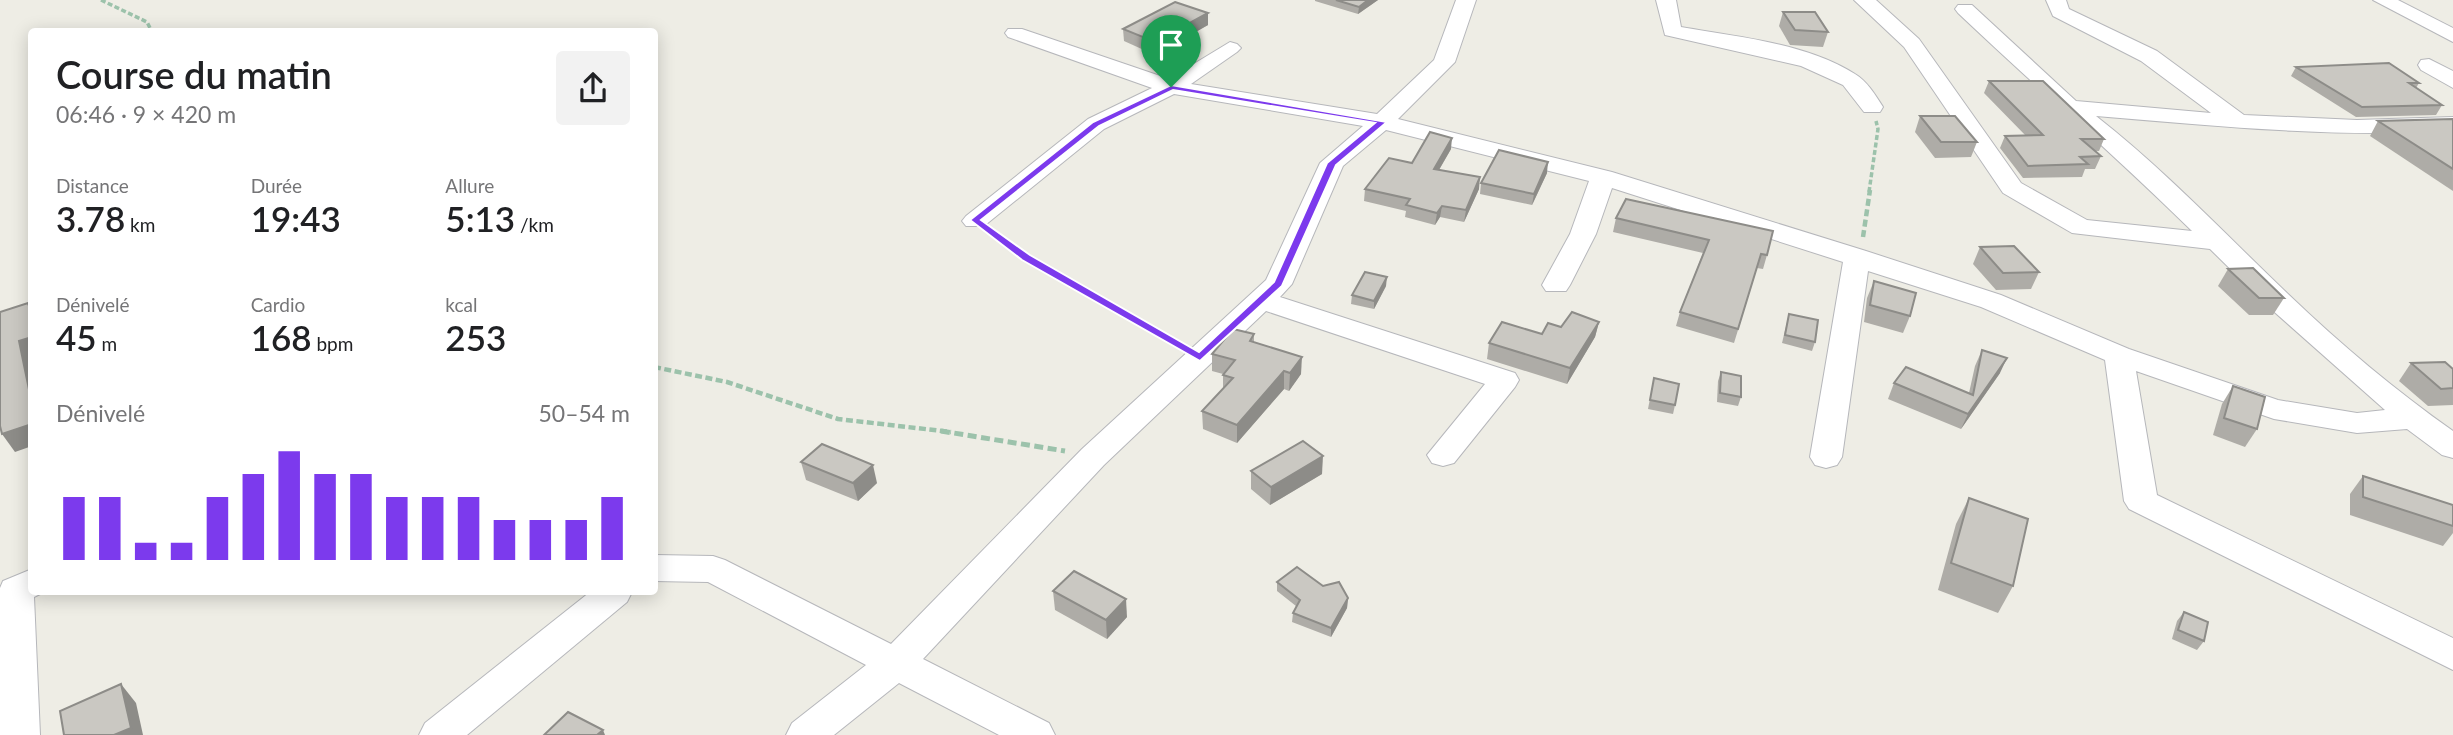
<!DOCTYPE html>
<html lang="fr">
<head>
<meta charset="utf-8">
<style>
  :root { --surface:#fff; --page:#f2f2f2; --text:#202124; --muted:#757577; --accent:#7c3aed }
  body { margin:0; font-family:Lato,sans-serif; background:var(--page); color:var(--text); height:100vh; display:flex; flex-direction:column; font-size:26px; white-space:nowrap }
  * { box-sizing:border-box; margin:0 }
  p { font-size:23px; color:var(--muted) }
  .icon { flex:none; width:38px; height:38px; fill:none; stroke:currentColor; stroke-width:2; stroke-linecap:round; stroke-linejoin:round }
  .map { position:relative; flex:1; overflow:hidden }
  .drawer { position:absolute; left:28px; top:28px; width:630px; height:567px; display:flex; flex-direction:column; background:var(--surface); border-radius:7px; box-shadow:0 4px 18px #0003 }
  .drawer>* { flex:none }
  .pin { position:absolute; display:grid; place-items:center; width:60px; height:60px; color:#fff; margin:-72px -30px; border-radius:50% 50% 50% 0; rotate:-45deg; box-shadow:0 0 7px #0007 }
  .pin .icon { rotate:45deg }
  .round { display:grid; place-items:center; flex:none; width:74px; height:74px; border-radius:7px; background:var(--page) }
  .headline { display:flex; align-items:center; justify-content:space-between; height:119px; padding:0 28px }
  h1 { font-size:38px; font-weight:600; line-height:52px }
  .metrics { display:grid; grid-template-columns:repeat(3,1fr); gap:10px; height:119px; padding:7px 28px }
  .metrics div { display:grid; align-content:center }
  .metrics b { font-size:35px; font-weight:600 }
  .metrics small { font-size:19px; font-weight:400 }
  .metrics p { font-size:19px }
  .chart { height:196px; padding:14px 28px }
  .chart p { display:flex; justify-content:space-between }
  .chart svg { width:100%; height:126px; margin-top:7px; stroke:var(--accent); stroke-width:6 }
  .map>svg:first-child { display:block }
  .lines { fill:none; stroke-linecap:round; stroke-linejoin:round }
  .street-casing { stroke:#b6b7bb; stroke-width:2 }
  .path-far2 { stroke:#9cc2ab; stroke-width:3.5; stroke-dasharray:5 2.5; stroke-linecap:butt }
  .path-far1 { stroke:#9cc2ab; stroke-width:4.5; stroke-dasharray:7 3.5; stroke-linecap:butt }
  .path { stroke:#9cc2ab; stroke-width:5; stroke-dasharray:9 4.5; stroke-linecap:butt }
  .street { fill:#fff; fill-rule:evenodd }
  .wall { fill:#aeaca7 }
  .shaded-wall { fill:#8d8c88 }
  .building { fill:#cac8c2; stroke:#8d8c88; stroke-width:2 }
  .route { fill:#7c3aed; stroke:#fff; stroke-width:2; fill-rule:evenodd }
</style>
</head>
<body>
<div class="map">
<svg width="2453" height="735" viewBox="0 0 2453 735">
  <rect width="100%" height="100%" fill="#eeede5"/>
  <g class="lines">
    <!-- street casing -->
    <g class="street-casing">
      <g id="street">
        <path d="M1456 0H1476L1455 62 1398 119 1612 172 1866 251 2001 295 2129 349 2278 400 2357 413 2385 410 2271 309 2210 249 2072 233 2003 193 1904 47 1854 0H1876L1919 39 2021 183 2087 220 2192 231C2116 156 2036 87 1958 13L1955 9 1958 5H1972L2076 101 2211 113 2141 61 2053 16 2046 0H2066L2069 9 2157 51 2244 115 2357 120 2453 117V131C2333 138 2215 126 2096 116 2165 170 2225 234 2288 294 2339 343 2396 391 2453 431V458L2442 455 2407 429 2357 433 2274 419 2136 371 2157 495 2453 638V670L2129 509 2124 501 2105 360 1981 307 1868 271 1842 457 1837 465 1826 468 1815 465 1810 457 1843 262 1612 188 1596 234 1570 285 1566 291H1546L1542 285 1570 234 1589 181 1386 130 1343 166 1292 284 1280 297 1515 373 1519 380 1515 387 1454 463 1443 466 1432 463 1427 455 1485 384 1266 311 1104 465 923 659 1049 723 1055 735H999L899 683 834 735H786L792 723 866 665 708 582 654 581V555L713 556 725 560 891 644 1082 449 1266 280 1320 163 1363 126 1174 94 1104 129 984 226H966L962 221 966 216 1088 119 1152 88 1008 37 1005 33 1008 29H1022L1169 79 1230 42 1237 44 1241 48 1237 52 1191 84 1377 114 1434 60Z"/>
        <path d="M1656 0H1676L1681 27C1738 37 1806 43 1855 74 1867 81 1876 96 1883 107L1880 112H1864L1843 85 1801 66 1665 35Z"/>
        <path d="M2373 0H2398L2453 28V42Z"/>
        <path d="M2429 59 2453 71V88L2421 70 2418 65 2421 60Z"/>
        <path d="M32 569V592H44L34 597 40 735H0V588L3 581Z"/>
        <path d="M590 592H632L627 602 467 735H419L425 723Z"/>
      </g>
    </g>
    <!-- path-far2 -->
    <g class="path-far2">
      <path d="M101 0 147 22 152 32"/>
      <path d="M1869 192 1878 129 1876 121"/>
    </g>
    <!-- path-far1 -->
    <g class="path-far1">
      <path d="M994 233 1026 258 1178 345"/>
      <path d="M1863 237 1870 190"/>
      <path d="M654 367 727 382 838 419 951 432"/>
    </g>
    <!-- path -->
    <path class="path" d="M941 431 1065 451"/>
    <!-- street -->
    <use href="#street" class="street"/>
  </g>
  <!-- wall -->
  <g class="wall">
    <path d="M1315 0H1378L1358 14 1315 1Z"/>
    <path d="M1783 12 1828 32 1823 47 1790 45 1779 26Z"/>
    <path d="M1208 13V25L1155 55 1124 41 1123 29Z"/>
    <path d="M2296 67 2419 83 2416 88 2442 105 2436 115 2356 117 2291 76Z"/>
    <path d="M1989 81 2104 139 2099 151H2095L2101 156 2095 169H2085L2082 177 2023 178 2000 148 2005 136H2026L1984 93Z"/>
    <path d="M1920 116 1977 142 1971 157 1935 158 1915 132Z"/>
    <path d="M2453 119V191L2370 136 2378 121Z"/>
    <path d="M1451 149 1439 170 1479 189 1464 222 1440 217 1435 225 1405 217 1406 211 1364 201 1365 189 1412 163Z"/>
    <path d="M1547 173 1532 205 1480 194 1481 183Z"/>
    <path d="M1626 199 1767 255 1763 269 1757 268 1734 343 1676 326 1680 312 1703 253 1613 232 1616 218Z"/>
    <path d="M1980 247 2039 272 2031 289 1996 290 1973 264Z"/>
    <path d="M2228 269 2284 298 2273 315H2249L2218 286Z"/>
    <path d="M1874 281 1910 316 1903 333 1864 322 1867 298Z"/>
    <path d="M1386 286 1374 309 1351 304 1352 295Z"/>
    <path d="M1789 314 1815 342 1812 351 1782 343Z"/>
    <path d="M1599 322 1595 337 1567 384 1487 359 1489 343 1542 334 1561 327Z"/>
    <path d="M1254 334V342L1301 374 1289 391 1284 389 1237 443 1203 429 1202 411 1223 389V374L1212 371V354Z"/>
    <path d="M1982 350 2000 373 1961 429 1888 399 1894 383 1969 393 1975 366Z"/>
    <path d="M2411 363 2453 369V405L2428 406 2399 381Z"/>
    <path d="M1721 372 1741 397 1738 406 1717 402 1718 381Z"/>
    <path d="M1654 378 1675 405 1673 414 1648 409Z"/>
    <path d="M2233 386 2257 429 2245 447 2213 435 2222 404Z"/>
    <path d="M801 462 877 483 858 501 806 480Z"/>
    <path d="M1251 471 1322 474 1270 505 1251 489Z"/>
    <path d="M2363 476 2453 505V533L2443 546 2350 515V494Z"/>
    <path d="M1969 498 2013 586 1998 613 1938 590 1956 524Z"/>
    <path d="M1277 582 1323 586 1348 598 1347 608 1331 637 1292 622 1293 613 1296 606 1277 591Z"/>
    <path d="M1053 591 1127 617 1107 639 1055 610Z"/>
    <path d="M2184 612 2204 641 2197 650 2172 639 2177 621Z"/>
  </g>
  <!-- shaded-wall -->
  <g class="shaded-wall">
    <path d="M1368 0H1378L1358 14 1359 7Z"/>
    <path d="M1208 13V25L1155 55V42Z"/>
    <path d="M1452 138 1451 149 1433 180 1434 169Z"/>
    <path d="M1548 162 1547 173 1532 205 1534 194Z"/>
    <path d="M1480 177 1479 189 1464 222 1466 210Z"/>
    <path d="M1442 206 1440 217 1435 225 1437 213Z"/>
    <path d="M1387 277 1386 286 1374 309V301Z"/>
    <path d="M1599 322 1595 337 1567 384 1570 368Z"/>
    <path d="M32 337 31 358 32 404 19 341Z"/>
    <path d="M1302 357 1301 374 1289 391 1290 373Z"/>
    <path d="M2007 358 2000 373 1961 429 1968 414Z"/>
    <path d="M1284 371V389L1237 443V425Z"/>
    <path d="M32 424V446L15 452 2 434Z"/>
    <path d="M1323 456 1322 474 1270 505 1271 487Z"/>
    <path d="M873 465 877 483 858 501 853 483Z"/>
    <path d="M1348 598 1347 608 1331 637V628Z"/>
    <path d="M1126 599 1127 617 1107 639 1106 620Z"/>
    <path d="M121 684 136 703 143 735H114Z"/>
    <path d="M603 730 605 735H597Z"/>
  </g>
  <!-- building -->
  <g class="building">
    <path d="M1336 0H1368L1359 7Z"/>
    <path d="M1175 2 1208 13 1155 42 1123 29Z"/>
    <path d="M1783 12H1815L1828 32 1795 30Z"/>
    <path d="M2389 63 2419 83H2409L2442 105 2362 107 2296 67Z"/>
    <path d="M1989 81H2043L2104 139H2081L2101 156 2080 157 2088 164 2028 166 2005 136 2043 135Z"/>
    <path d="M1920 116H1955L1977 142H1941Z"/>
    <path d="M2453 119V169L2378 121Z"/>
    <path d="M1430 132 1452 138 1434 169 1480 177 1466 210 1442 206 1437 213 1406 205 1410 199 1365 189 1389 158 1412 163Z"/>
    <path d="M1499 150 1548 162 1534 194 1481 183Z"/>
    <path d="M1626 199 1773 231 1767 255 1761 254 1738 329 1680 312 1709 240 1616 218Z"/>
    <path d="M2014 246 2039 272 2003 273 1980 247Z"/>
    <path d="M2253 268 2284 298H2259L2228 269Z"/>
    <path d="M1365 272 1387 277 1374 301 1352 295Z"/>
    <path d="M1874 281 1916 293 1910 316 1870 305Z"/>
    <path d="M28 303 30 309 32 308V337L19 341 32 404V424L2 434 0 426V312Z"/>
    <path d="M1572 312 1599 322 1570 368 1489 343 1502 322 1542 334 1548 323 1561 327Z"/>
    <path d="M1789 314 1818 320 1815 342 1785 335Z"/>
    <path d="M1233 329 1254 334 1250 341 1302 357 1290 373 1284 371 1237 425 1202 411 1233 378 1223 375 1235 360 1212 354Z"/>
    <path d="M1982 350 2007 358 1968 414 1894 383 1906 367 1973 395Z"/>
    <path d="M2445 362 2453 369V388L2441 389 2411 363Z"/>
    <path d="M1721 372 1741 376V397L1720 393Z"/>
    <path d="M1654 378 1679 384 1675 405 1650 400Z"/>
    <path d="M2233 386 2265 397 2257 429 2224 418Z"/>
    <path d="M1303 441 1323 456 1271 487 1251 471Z"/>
    <path d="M822 444 873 465 853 483 801 462Z"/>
    <path d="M2363 476 2453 505V526L2363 497Z"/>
    <path d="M1969 498 2028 519 2013 586 1951 563Z"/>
    <path d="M1297 567 1323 586 1339 582 1348 598 1331 628 1293 613 1300 600 1277 582Z"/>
    <path d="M1074 571 1126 599 1106 620 1053 591Z"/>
    <path d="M2184 612 2208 622 2204 641 2178 630Z"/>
    <path d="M121 684 131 728 114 735H64L60 711Z"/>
    <path d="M568 712 603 730 597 735H544Z"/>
  </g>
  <!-- route -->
  <path class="route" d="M1171 85 1387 122 1336 165 1282 286 1200 361 1022 260 970 220 1093 122ZM1173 90 1375 123 1327 163 1274 282 1199 352 1030 255 981 220 1099 126Z"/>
</svg>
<div class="pin" style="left:1171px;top:87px;background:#1e9e55"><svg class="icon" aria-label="arrive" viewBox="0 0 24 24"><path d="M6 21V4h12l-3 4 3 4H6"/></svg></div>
<section class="drawer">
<div class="headline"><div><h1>Course du matin</h1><p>06:46 · 9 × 420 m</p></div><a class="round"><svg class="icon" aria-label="share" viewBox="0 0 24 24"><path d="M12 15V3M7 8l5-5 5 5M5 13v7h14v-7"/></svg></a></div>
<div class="metrics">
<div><p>Distance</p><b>3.78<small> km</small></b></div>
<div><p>Durée</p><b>19:43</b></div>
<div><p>Allure</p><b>5:13<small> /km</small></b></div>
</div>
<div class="metrics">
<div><p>Dénivelé</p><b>45<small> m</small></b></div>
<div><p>Cardio</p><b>168<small> bpm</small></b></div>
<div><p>kcal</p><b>253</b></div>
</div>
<div class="chart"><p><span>Dénivelé</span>50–54 m</p>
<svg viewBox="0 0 160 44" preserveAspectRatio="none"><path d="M5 44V22M15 44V22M25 44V38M35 44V38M45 44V22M55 44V14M65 44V6M75 44V14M85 44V14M95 44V22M105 44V22M115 44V22M125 44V30M135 44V30M145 44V30M155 44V22"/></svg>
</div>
</section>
</div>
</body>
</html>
